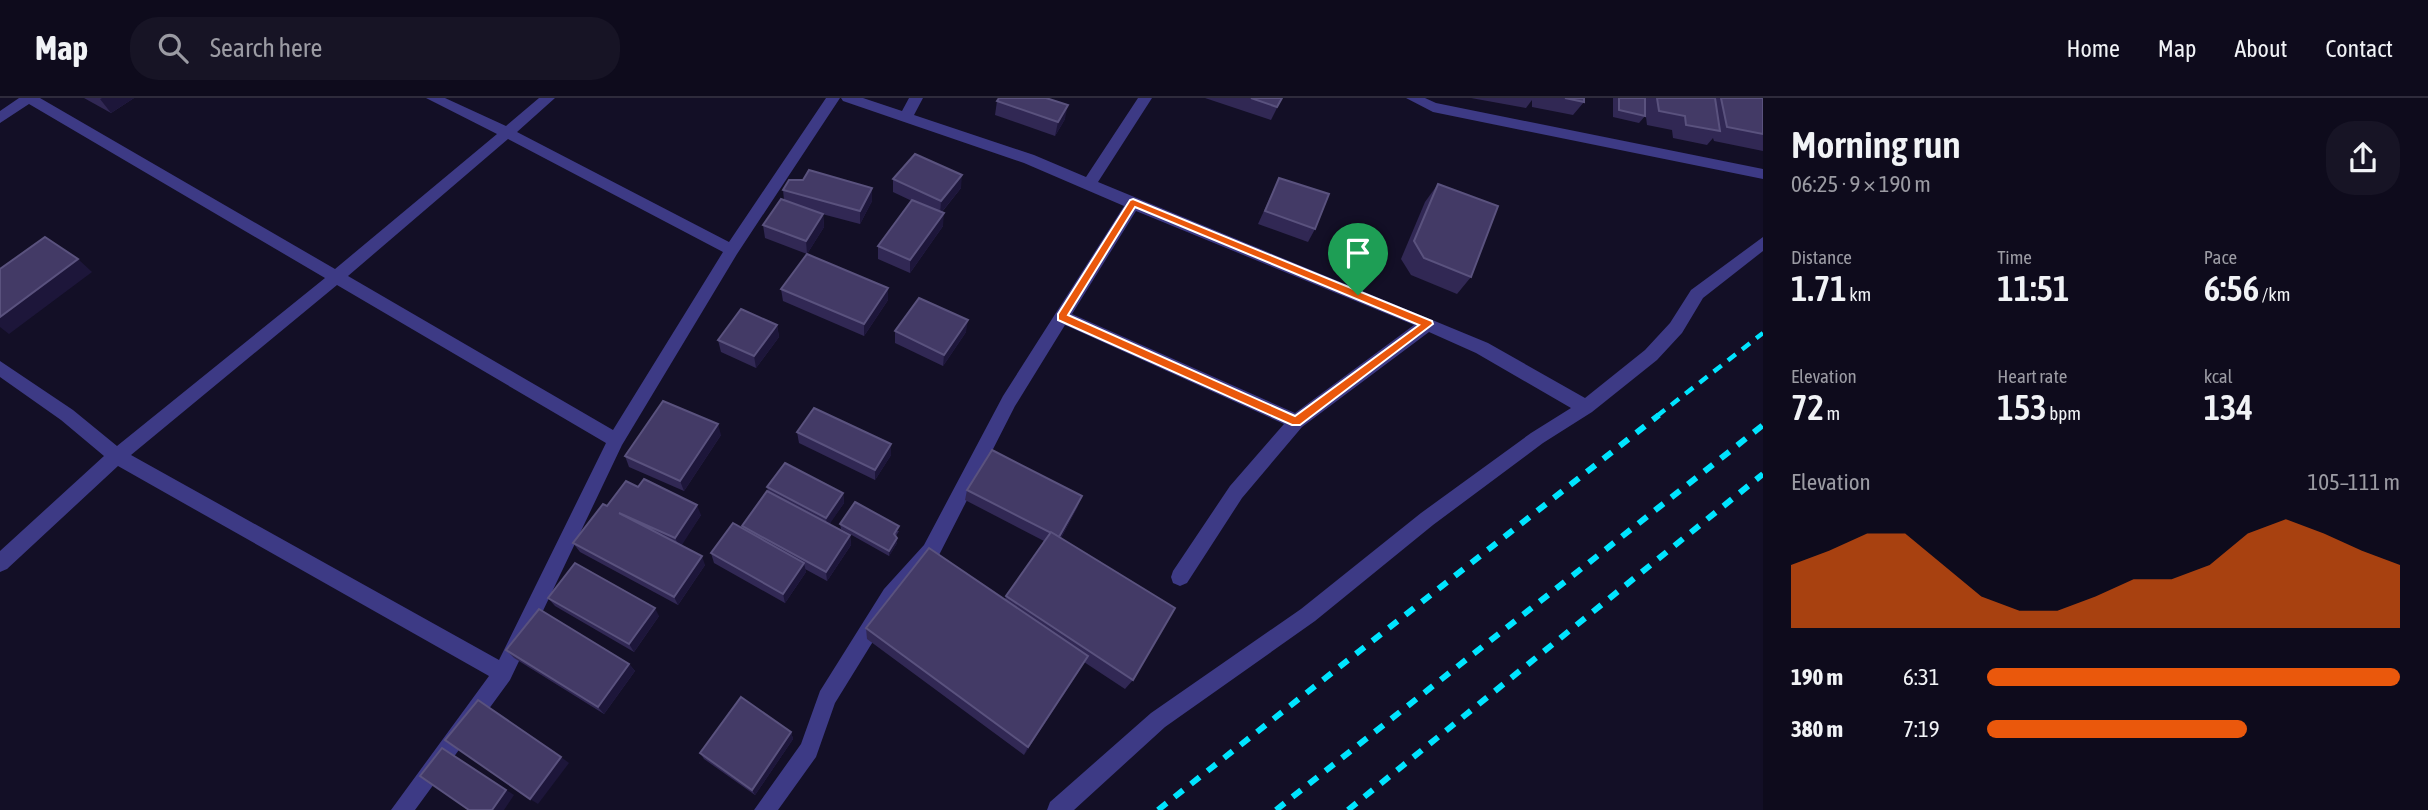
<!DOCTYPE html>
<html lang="en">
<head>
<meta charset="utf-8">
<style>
  :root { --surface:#0e0b1c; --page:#171425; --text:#f1f3f6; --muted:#9b9ba3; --line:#2e2b3b; --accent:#ea580c }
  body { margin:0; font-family:"Asap Condensed",sans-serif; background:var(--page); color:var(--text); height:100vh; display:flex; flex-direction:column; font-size:26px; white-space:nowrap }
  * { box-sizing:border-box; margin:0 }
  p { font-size:23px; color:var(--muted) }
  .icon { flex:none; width:38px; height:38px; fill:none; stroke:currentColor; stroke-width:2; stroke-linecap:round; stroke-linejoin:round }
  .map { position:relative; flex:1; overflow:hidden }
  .side { display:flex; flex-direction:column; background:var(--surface); width:665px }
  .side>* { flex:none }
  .pin { position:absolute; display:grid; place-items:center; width:60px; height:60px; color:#fff; margin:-72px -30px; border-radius:50% 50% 50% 0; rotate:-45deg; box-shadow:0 0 7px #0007 }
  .pin .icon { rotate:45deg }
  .round { display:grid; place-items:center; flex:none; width:74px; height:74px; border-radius:28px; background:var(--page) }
  .summary { display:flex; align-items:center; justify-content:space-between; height:119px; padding:0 28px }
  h1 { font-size:38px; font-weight:600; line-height:52px }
  .metrics { display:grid; grid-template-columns:repeat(3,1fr); gap:10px; height:119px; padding:7px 28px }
  .metrics div { display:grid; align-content:center }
  .metrics b { font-size:35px; font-weight:600 }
  .metrics small { font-size:19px; font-weight:400 }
  .metrics p { font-size:19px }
  .chart { height:196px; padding:14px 28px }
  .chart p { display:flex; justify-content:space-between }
  .chart svg { width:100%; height:126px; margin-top:7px; fill:var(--accent); opacity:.7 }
  ul { padding:0 28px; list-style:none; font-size:23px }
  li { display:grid; grid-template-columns:112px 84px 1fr; align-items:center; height:52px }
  li i { height:18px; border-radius:9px; background:var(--accent) }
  header { display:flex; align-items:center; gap:42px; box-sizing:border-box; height:98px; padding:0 35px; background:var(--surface); border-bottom:2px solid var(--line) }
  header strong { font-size:33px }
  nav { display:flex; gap:38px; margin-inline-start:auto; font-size:24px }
  .search { width:490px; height:63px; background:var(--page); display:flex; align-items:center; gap:18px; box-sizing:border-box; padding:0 24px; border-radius:28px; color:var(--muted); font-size:26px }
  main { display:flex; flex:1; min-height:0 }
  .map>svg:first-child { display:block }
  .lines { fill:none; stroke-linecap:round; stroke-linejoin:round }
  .minor { fill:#3d3a85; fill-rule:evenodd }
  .rail-far1 { stroke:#00e5ff; stroke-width:4.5; stroke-dasharray:10 8; stroke-linecap:butt }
  .rail { stroke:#00e5ff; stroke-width:6; stroke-dasharray:11 10; stroke-linecap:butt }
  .wall { fill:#312854 }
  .shaded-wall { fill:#1d163a }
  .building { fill:#433a66; stroke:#5a527e; stroke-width:2 }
  .route { fill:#ea580c; stroke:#fff; stroke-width:2; fill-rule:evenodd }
</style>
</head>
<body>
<header>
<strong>Map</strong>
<div class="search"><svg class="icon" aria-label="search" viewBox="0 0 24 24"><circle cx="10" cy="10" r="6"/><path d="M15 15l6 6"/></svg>Search here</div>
<nav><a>Home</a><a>Map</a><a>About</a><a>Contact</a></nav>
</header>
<main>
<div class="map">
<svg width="1763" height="712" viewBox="0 0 1763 712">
  <rect width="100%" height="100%" fill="#130f26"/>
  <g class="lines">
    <!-- minor -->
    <g class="minor">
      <path d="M19 0H40L335 171 497 36 426 0H445L506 28 539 0H555L517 34 729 144 826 0H840L737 156 622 347 510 582 415 712H391L489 578 118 368 7 471 0 474V453L104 358 61 322 0 279V263L73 312 117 348 325 180 29 6 0 25V13ZM508 41 723 154 613 332 348 178ZM337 187 606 345 499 562 131 357Z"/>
      <path d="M841 0H863L902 13 909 0H923L914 17 1034 57 1086 79 1138 0H1152L1098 84 1488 245 1585 300 1645 252 1670 225 1691 192 1763 139V153L1703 200 1682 235 1657 262 1592 314 1543 345 1433 427 1315 523 1165 629 1074 712H1047L1050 704 1151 615 1301 511 1421 415 1531 335 1571 310 1476 255 1429 234 1302 329 1242 400 1187 485 1180 488 1173 485 1171 479 1173 473 1230 388 1284 326 1065 227 1015 308 938 459 898 503 835 605 816 659 778 712H754L801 646 820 593 884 491 924 447 1003 298 1124 108 1024 65 843 3ZM1136 113 1414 227 1295 315 1072 216Z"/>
      <path d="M1406 0H1425L1436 5 1763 71V81L1433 14Z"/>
    </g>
    <!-- rail-far1 -->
    <path class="rail-far1" d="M1657 318 1763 235"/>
    <!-- rail -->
    <g class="rail">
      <path d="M1158 712 1659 317"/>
      <path d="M1276 712 1763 327"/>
      <path d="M1348 712 1763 376"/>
    </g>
  </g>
  <!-- wall -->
  <g class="wall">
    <path d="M84 0H134L111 15Z"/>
    <path d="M1205 0H1282L1271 22Z"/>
    <path d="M1471 0H1584V4L1573 17 1532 9V2L1526 10Z"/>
    <path d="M1613 0H1763V53L1714 43 1713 40 1707 47 1673 40 1672 32 1647 27 1645 11V18L1639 25 1613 19Z"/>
    <path d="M997 3 1065 21 1055 38 995 17Z"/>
    <path d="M1279 80 1315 131 1308 144 1258 126Z"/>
    <path d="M893 81 961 90 942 114 943 128 910 175 878 161V148L912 103 893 94Z"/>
    <path d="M1438 86 1471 179 1457 196 1411 177 1401 161 1425 104Z"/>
    <path d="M783 92 872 103 860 126 822 116H823L824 129 807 156 765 140 763 127 784 102Z"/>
    <path d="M781 191 888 202 864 238 783 203Z"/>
    <path d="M777 227 779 239 756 270 721 254 718 242Z"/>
    <path d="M895 233 966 234 943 268 895 245Z"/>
    <path d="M797 334 891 346V357L875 382 799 345Z"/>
    <path d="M721 337 684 393 629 369 625 358Z"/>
    <path d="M767 389 843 395 844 405 829 426 850 437 851 447 827 483 805 471 806 474 785 505 714 465 711 455 743 431 742 428 768 394Z"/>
    <path d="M967 392 1078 408 1061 440 1133 582 1125 591 1084 564 1024 657 867 541 866 530 1005 501 1006 498 1044 443 965 402Z"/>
    <path d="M607 408 701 417 681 447 705 467 678 507 580 454 573 445Z"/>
    <path d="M840 426 899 433 896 438 897 445 889 458 841 431Z"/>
    <path d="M548 500 659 518 634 554 555 508Z"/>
    <path d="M506 552 629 566 635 573 604 616 514 560Z"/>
    <path d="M791 634 793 641 755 697 704 661 700 655Z"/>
  </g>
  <!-- shaded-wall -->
  <g class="shaded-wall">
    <path d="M102 0H134L111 15 100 1Z"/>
    <path d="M1068 7 1065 21 1055 38 1058 24Z"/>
    <path d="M962 77 961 90 940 116 941 103Z"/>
    <path d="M872 90V103L860 126V113Z"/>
    <path d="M944 115 943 128 910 175V162Z"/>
    <path d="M823 116 824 129 807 156 806 143Z"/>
    <path d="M78 161 92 174 9 236 0 229V219Z"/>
    <path d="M888 190V202L864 238V226Z"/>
    <path d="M968 222 966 234 943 268 944 257Z"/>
    <path d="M777 227 779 239 756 270 754 258Z"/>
    <path d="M718 326 721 337 684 393 680 383Z"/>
    <path d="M891 346V357L875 382V372Z"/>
    <path d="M843 395 844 405 827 430 826 420Z"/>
    <path d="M1082 398 1078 408 1056 449 1059 440Z"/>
    <path d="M697 407 701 417 680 450 675 440Z"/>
    <path d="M850 437 851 447 827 483 826 474Z"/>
    <path d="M897 440V445L889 458V453Z"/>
    <path d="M702 458 705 467 678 507 674 499Z"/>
    <path d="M804 465 806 474 785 505 783 496Z"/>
    <path d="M655 510 659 518 634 554 629 546Z"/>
    <path d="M1088 558 1082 569 1024 657 1028 649Z"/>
    <path d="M629 566 635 573 604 616 598 609Z"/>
    <path d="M791 634 793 641 755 697 752 692Z"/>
    <path d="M442 650 514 697 504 712H492Z"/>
    <path d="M561 659 569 665 538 706 530 701Z"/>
  </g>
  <!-- building -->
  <g class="building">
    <path d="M999 0H1046L1068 7 1058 24 997 3Z"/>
    <path d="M1251 0H1282L1277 9Z"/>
    <path d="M1565 0H1584V4Z"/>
    <path d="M1619 0H1645V18L1619 12Z"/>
    <path d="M1657 0H1715L1720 33 1686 27 1685 18 1659 13Z"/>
    <path d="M1721 0H1763V36L1727 29Z"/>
    <path d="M915 56 962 77 941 103 893 81Z"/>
    <path d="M809 72 872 90 860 113 783 92 789 82H803Z"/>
    <path d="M1279 80 1329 96 1315 131 1265 113Z"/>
    <path d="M1438 86 1498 108 1471 179 1424 160 1414 143Z"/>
    <path d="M781 101 823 116 806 143 763 127Z"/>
    <path d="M912 102 944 115 910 162 878 148Z"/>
    <path d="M45 139 78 161 0 219V171Z"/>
    <path d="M807 156 888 190 864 226 781 191Z"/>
    <path d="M919 200 968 222 944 257 895 233Z"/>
    <path d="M741 211 777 227 754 258 718 242Z"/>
    <path d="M663 303 718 326 680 383 625 358Z"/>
    <path d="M814 310 891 346 875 372 797 334Z"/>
    <path d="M992 352 1082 398 1059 439 967 392Z"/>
    <path d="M785 365 843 395 826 420 767 389Z"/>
    <path d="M644 381 697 407 675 440 619 415 702 458 674 499 573 445 603 406 607 408 626 383 638 389Z"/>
    <path d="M767 393 850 437 826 474 742 428Z"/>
    <path d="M855 404 899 428 894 436 897 440 889 453 840 426Z"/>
    <path d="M733 425 804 465 783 496 711 455Z"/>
    <path d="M1051 434 1175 510 1133 582 1006 498Z"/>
    <path d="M929 450 1088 558 1028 649 866 530Z"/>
    <path d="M575 465 655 510 629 546 548 500Z"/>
    <path d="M539 511 629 566 598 609 506 552Z"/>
    <path d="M741 599 791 634 752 692 700 655Z"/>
    <path d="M478 602 561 659 530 701 445 642Z"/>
    <path d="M442 650 506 692 492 712H469L420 678Z"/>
  </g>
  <!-- route -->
  <path class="route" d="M1133 101 1432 223 1433 226 1300 327H1292L1058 222V216L1130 102ZM1135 109 1419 227 1295 318 1068 217Z"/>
</svg>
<div class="pin" style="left:1358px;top:197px;background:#1e9e55"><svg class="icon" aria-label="arrive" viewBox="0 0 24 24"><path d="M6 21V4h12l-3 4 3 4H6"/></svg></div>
</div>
<section class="side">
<div class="summary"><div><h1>Morning run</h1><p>06:25 · 9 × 190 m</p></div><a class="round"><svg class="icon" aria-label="share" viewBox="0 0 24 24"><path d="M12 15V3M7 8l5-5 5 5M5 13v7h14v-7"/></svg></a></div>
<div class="metrics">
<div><p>Distance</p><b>1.71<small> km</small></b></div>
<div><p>Time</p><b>11:51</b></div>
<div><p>Pace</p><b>6:56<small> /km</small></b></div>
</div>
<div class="metrics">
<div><p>Elevation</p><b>72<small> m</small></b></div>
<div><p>Heart rate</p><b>153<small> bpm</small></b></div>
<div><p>kcal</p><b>134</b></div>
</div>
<div class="chart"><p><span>Elevation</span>105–111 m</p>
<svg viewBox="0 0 160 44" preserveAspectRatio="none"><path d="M0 44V22L10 17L20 11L30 11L40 22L50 33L60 38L70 38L80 33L90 27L100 27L110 22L120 11L130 6L140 11L150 17L160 22V44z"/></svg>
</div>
<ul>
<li><b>190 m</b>6:31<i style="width:100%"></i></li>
<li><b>380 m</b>7:19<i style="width:63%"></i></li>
</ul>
</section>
</main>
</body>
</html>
